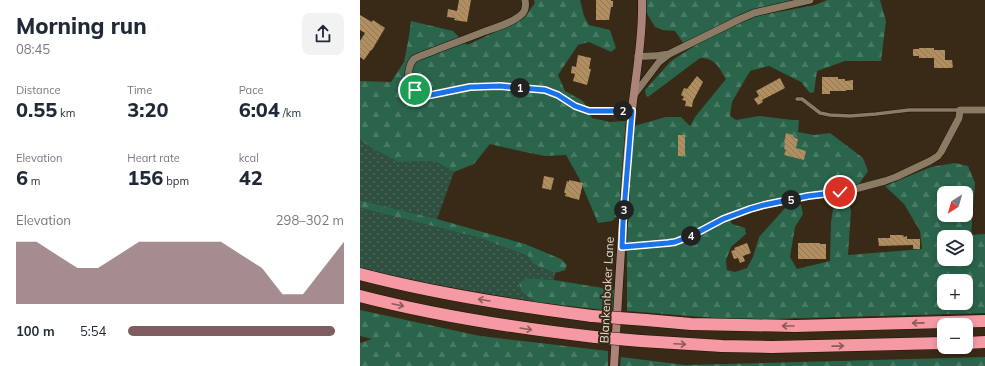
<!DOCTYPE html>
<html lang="en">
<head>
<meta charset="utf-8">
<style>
  :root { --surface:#fff; --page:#f2f2f3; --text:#1f2937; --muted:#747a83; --accent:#7f5d60 }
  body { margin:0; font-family:Mulish,sans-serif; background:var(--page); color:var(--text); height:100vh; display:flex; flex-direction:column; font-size:15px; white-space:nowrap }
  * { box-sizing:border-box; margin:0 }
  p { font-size:13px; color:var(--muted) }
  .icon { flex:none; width:22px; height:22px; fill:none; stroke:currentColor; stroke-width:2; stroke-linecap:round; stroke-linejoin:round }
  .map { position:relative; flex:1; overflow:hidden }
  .side { display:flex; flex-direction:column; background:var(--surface); width:360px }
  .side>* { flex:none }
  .needle { width:26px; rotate:217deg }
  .tools { position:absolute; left:577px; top:186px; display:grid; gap:8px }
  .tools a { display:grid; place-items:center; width:36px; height:36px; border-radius:8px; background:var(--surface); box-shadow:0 2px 6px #0003; font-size:20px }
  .pin { position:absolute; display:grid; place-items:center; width:34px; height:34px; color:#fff; margin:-17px; border:2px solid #fff; border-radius:50%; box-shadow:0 1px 4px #0007 }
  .km { position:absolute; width:20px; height:20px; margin:-10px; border-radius:50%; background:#222; color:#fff; font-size:11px; line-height:20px; text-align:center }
  .round { display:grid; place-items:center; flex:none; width:42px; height:42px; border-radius:8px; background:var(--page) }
  .overview { display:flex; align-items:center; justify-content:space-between; height:68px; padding:0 16px }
  h1 { font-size:22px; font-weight:800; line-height:30px }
  .figures { display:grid; grid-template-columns:repeat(3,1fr); gap:6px; height:68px; padding:4px 16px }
  .figures div { display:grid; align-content:center }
  .figures b { font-size:20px; font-weight:800 }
  .figures small { font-size:11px; font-weight:400 }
  .figures p { font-size:11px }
  .chart { height:112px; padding:8px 16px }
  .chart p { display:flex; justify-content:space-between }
  .chart svg { width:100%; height:72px; margin-top:4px; fill:var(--accent); opacity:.7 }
  ul { padding:0 16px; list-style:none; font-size:13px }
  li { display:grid; grid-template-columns:64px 48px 1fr; align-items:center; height:30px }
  li i { height:10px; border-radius:5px; background:var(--accent) }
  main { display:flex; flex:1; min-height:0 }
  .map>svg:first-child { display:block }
  .grass { fill:url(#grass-dots) }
  .forest { fill:url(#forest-firs); fill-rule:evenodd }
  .building { fill:url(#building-back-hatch) }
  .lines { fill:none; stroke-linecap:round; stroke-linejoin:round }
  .lane-casing { stroke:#1f1201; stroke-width:4.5 }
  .street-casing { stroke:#1f1201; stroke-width:8 }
  .secondary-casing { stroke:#1f1201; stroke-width:9 }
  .highway-casing { stroke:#1f1201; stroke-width:13 }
  .lane { stroke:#8b7a64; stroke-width:3.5 }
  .street { stroke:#8b7a64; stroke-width:7 }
  .secondary { stroke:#ab8378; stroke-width:8 }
  .highway { stroke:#f599a5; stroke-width:12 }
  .highway-bridge-casing { stroke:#1f1201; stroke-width:13; stroke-linecap:butt }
  .highway-bridge { stroke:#f599a5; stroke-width:12 }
  .oneway { stroke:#8d5c56 }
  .route-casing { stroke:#fff; stroke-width:8 }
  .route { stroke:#1a73e8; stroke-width:5 }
  .labels { text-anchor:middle; stroke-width:4; stroke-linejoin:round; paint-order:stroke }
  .street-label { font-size:12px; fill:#e5dcd0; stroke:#382a16 }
</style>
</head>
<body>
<main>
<section class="side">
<div class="overview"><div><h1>Morning run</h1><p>08:45</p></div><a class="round"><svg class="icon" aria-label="share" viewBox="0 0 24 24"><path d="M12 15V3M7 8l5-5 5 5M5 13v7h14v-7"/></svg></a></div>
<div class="figures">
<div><p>Distance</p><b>0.55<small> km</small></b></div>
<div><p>Time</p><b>3:20</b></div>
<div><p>Pace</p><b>6:04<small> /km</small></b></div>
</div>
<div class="figures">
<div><p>Elevation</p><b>6<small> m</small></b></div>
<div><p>Heart rate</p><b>156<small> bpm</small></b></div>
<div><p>kcal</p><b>42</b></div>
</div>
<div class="chart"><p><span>Elevation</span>298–302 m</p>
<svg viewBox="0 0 160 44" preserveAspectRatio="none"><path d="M0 44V6L10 6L20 14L30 22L40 22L50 14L60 6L70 6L80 6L90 6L100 6L110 14L120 22L130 38L140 38L150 22L160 6V44z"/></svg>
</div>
<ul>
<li><b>100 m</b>5:54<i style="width:96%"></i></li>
</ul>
</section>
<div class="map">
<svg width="625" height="366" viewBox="0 0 625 366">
  <defs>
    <pattern id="grass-dots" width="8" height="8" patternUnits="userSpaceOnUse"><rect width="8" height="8" fill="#2f4f40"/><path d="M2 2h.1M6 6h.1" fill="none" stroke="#4d685b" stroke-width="1.8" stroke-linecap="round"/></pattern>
    <pattern id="forest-firs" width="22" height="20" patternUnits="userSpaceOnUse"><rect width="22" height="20" fill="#29644b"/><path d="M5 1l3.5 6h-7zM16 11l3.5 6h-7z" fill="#487a64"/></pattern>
    <pattern id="building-back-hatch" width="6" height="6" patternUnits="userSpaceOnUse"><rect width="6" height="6" fill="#b18f61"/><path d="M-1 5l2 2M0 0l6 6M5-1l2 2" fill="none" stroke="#917856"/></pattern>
  </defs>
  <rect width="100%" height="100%" fill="#382a16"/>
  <!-- grass -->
  <g class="grass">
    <path d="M0 140 13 149 38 162 74 161 94 172 77 219 0 200Z"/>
    <path d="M0 208 120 238 168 256 173 264 195 273 194 280 166 278 163 293 175 302 72 284 0 268Z"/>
  </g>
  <!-- forest -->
  <g class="forest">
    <path d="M174 0H220L224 16 229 25 250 30 256 48 251 52 229 42 218 45 198 75 205 91 223 101 232 118 250 122 266 121 260 213 252 221 238 223 219 178 206 155 185 156 160 151 130 144 114 164 94 172 74 161 38 162 13 149 0 140V81L31 82 44 62 49 36 51 21 93 31 107 45 163 19 175 3Z"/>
    <path d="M286 0H437L324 44 315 31 303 30 295 27 286 12Z"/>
    <path d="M467 0H520L526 21 521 61H485L457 71 454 92 450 93 441 82 409 66 390 71 372 102 370 116 376 120 399 116 432 120H439L438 132 454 135 470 133 503 158 508 171 499 184 423 198 367 213 372 224 385 228 386 234 371 247 366 260 367 270 375 272 387 268 393 257 399 237 426 207 435 203 441 205 443 214 435 227 430 257 437 269 470 261 471 222 473 209 482 196 487 198 491 211 488 255 562 249 560 231 544 204 525 186 571 167 595 163 608 166 615 183 611 235 625 234V313L380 320 267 311V242L274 126 306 117H321L330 126 335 117 366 79C359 68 356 58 340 58L288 97 286 96 285 90 311 61 344 40 396 16 455 5ZM584 193H606V215H584ZM584 237H606V259H584ZM584 281H606V303H584Z"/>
    <path d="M0 200 77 219 165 244 201 259 207 265 205 270 195 273 173 264 168 256 120 238 0 208Z"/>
    <path d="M166 278 194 280 255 290 252 311 175 302 163 293 159 284Z"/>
    <path d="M0 310 120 336 248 351V366H0V343L12 339 0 336Z"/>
    <path d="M261 357 325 365 625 357V366H260Z"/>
  </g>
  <!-- building -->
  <g class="building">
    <path d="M99 0H111L107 22 94 20 95 18 87 17 88 9 97 11Z"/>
    <path d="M236 0H251V1H253V7H251L249 20H236Z"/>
    <path d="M0 15 12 22 13 20 25 28 12 50H11L4 60 0 57V41L5 33 0 30Z"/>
    <path d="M559 48H574V50H585V60H592L593 67 591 68H575L574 67V58H559V56H553V49H559Z"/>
    <path d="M218 55 231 58 229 69H231L227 85 213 81 215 74 211 73 212 66 216 67Z"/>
    <path d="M337 76 343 82 333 101 332 107 325 106 326 101 322 100 324 97 321 95 324 88 327 89Z"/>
    <path d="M462 77H478V79H485V81L493 80V90H486V91H470V94H462Z"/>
    <path d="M420 78 425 88 402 100 403 102 398 105 394 99 399 96 396 91Z"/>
    <path d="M426 133 433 135V137L438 139 436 148 446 151 444 160 424 155 426 150 424 149 425 144 424 143Z"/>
    <rect x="318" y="135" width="7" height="21"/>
    <path d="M184 176 194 178 191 190 182 188Z"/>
    <path d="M209 180 223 183 219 200 205 196 206 193H204L207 181 209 182Z"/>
    <path d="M530 235H543L544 237 547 236V239H560V249H553V245L519 246 518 238H530Z"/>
    <path d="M387 243 391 253 383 256 385 261 380 263 378 258 374 259 371 251 375 250 374 248Z"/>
    <path d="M438 243H460V244H466V259H438Z"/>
  </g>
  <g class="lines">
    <!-- lane casing -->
    <g class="lane-casing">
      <path id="lane" d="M437 99H442L460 113 470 115 490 116 516 114 549 110H600"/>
    </g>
    <!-- street casing -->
    <g class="street-casing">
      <g id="street">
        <path d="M165 0C166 5 166 10 162 14 153 23 134 28 123 32 106 39 88 45 71 52 66 54 59 56 54 59 49 64 48 73 49 79 51 88 58 93 66 96L110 87 140 86 185 90 198 95 215 106 229 111H272"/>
        <path d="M278 56C289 57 298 56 309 54L380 19 394 13 450 0"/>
        <path d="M274 95 299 62 308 55"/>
        <path d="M262 247 308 243 315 242 331 236 363 219 390 209 404 205 448 196 481 192 495 189 525 181 536 177 570 161 578 156 581 152 599 118 600 110H625"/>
      </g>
    </g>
    <!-- secondary casing -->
    <g class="secondary-casing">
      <path id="secondary" d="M254 366C259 286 263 206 270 127 274 85 283 42 282 0"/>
    </g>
    <!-- highway casing -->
    <g class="highway-casing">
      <g id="highway">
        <path d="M0 274C76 294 154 306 232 316"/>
        <path d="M0 296C77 316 156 328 235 337"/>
        <path d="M286 320 331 324 435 326 625 321"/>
        <path d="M281 341 362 346 411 347 584 343"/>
        <path d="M606 343 625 342"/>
      </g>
    </g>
    <!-- lane -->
    <use href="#lane" class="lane"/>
    <!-- street -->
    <use href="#street" class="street"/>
    <!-- secondary -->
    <use href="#secondary" class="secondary"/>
    <!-- highway -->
    <use href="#highway" class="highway"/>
    <!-- highway-bridge casing -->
    <g class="highway-bridge-casing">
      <g id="highway-bridge">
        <path d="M232 316 286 320"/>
        <path d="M235 337 281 341"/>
      </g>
    </g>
    <!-- highway-bridge -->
    <use href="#highway-bridge" class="highway-bridge"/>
  </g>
  <!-- one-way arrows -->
  <defs><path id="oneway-shaft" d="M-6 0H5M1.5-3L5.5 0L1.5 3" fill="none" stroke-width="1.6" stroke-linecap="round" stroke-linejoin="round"/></defs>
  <g class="oneway">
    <use href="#oneway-shaft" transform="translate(124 300) rotate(-171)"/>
    <use href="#oneway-shaft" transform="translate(38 305) rotate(12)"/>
    <use href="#oneway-shaft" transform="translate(558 323) rotate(179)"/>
    <use href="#oneway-shaft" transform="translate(428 326) rotate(-180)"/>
    <use href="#oneway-shaft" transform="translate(166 329) rotate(9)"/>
    <use href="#oneway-shaft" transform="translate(320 344) rotate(3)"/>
    <use href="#oneway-shaft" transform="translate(478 346) rotate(-1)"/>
  </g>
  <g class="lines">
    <!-- route casing -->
    <g class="route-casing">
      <path id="route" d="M55 90 60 93 66 96 110 87 140 86 185 90 198 95 215 106 229 111H272L263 222 262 247 308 243 315 242 331 236 363 219 390 209 404 205 448 196 480 192"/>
    </g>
    <!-- route -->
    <use href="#route" class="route"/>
  </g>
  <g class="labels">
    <!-- street labels -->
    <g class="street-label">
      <text transform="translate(247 290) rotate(-87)" y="4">Blankenbaker Lane</text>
    </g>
  </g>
</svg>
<div class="tools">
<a><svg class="needle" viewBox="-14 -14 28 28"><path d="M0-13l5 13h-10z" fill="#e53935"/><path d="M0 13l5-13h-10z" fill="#747a83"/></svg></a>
<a><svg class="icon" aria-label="layers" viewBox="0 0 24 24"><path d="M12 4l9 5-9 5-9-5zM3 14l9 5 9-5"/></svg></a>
<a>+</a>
<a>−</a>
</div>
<div class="pin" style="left:55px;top:90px;background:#1e9e55"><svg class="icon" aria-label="arrive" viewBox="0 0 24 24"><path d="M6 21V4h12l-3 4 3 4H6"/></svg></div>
<div class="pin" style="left:480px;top:192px;background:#d93025"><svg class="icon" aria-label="check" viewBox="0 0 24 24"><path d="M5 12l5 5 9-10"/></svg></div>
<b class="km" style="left:160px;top:88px">1</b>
<b class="km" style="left:263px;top:111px">2</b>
<b class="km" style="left:264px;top:210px">3</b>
<b class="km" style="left:331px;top:236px">4</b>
<b class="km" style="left:431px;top:200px">5</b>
</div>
</main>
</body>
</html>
